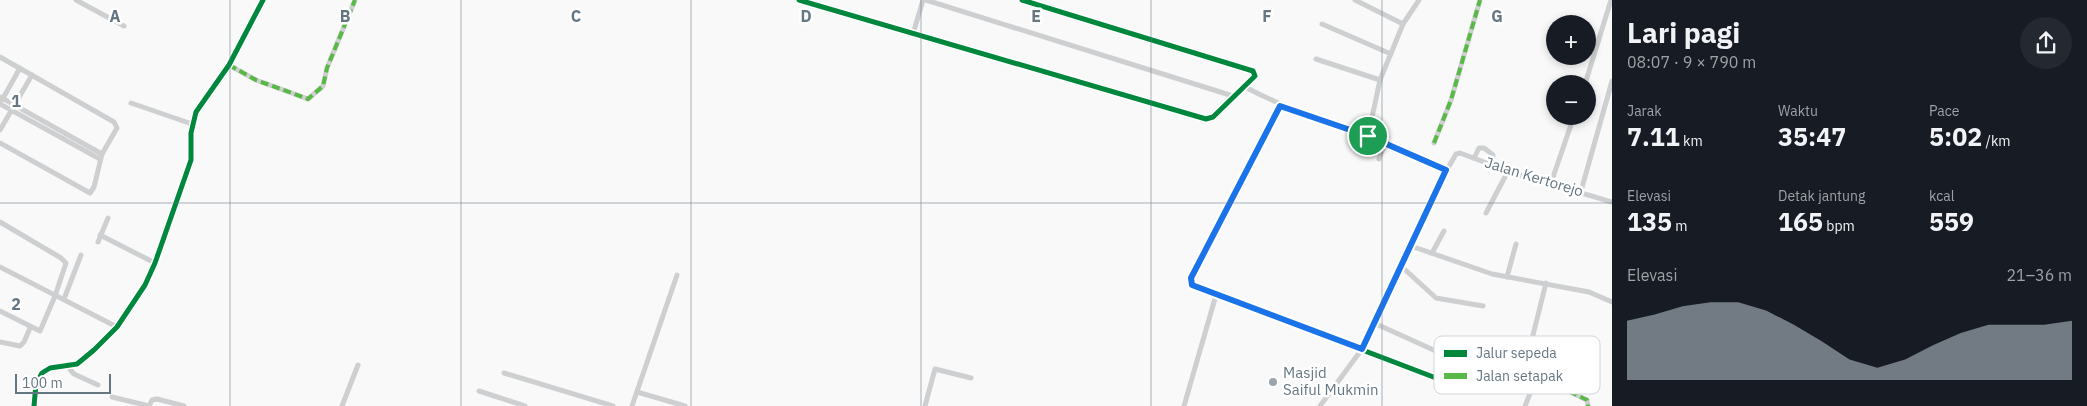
<!DOCTYPE html>
<html lang="id">
<head>
<meta charset="utf-8">
<style>
  :root { --surface:#171b24; --page:#242831; --text:#f1f3f6; --muted:#9ea1a6; --accent:#99a4ac }
  body { margin:0; font-family:"IBM Plex Sans",sans-serif; background:var(--page); color:var(--text); height:100vh; display:flex; flex-direction:column; font-size:19px; white-space:nowrap }
  * { box-sizing:border-box; margin:0 }
  p { font-size:16px; color:var(--muted) }
  .icon { flex:none; width:28px; height:28px; fill:none; stroke:currentColor; stroke-width:2; stroke-linecap:round; stroke-linejoin:round }
  .map { position:relative; flex:1; overflow:hidden }
  .details { display:flex; flex-direction:column; background:var(--surface); width:475px }
  .details>* { flex:none }
  .fabs { position:absolute; left:1546px; top:15px; display:grid; gap:10px }
  .fabs a { display:grid; place-items:center; width:50px; height:50px; border-radius:50%; background:var(--surface); box-shadow:0 2px 8px #0003; font-size:25px }
  .scale { position:absolute; left:15px; bottom:12px; width:96px; box-sizing:border-box; padding-left:5px; border:2px solid #657683; border-top:0; font-size:14px; line-height:18px; white-space:nowrap; color:#657683; -webkit-text-stroke:4px #fff; paint-order:stroke }
  .pin { position:absolute; display:grid; place-items:center; width:42px; height:42px; color:#fff; margin:-21px; border:2px solid #fff; border-radius:50%; box-shadow:0 1px 5px #0007 }
  .round { display:grid; place-items:center; flex:none; width:52px; height:52px; border-radius:26px; background:var(--page) }
  .overview { display:flex; align-items:center; justify-content:space-between; height:85px; padding:0 15px }
  h1 { font-size:28px; font-weight:700; line-height:38px }
  .metrics { display:grid; grid-template-columns:repeat(3,1fr); gap:8px; height:85px; padding:5px 15px }
  .metrics div { display:grid; align-content:center }
  .metrics b { font-size:25px; font-weight:700 }
  .metrics small { font-size:14px; font-weight:400 }
  .metrics p { font-size:14px }
  .chart { height:140px; padding:10px 15px }
  .chart p { display:flex; justify-content:space-between }
  .chart svg { width:100%; height:90px; margin-top:5px; fill:var(--accent); opacity:.7 }
  main { display:flex; flex:1; min-height:0 }
  .map>svg:first-child { display:block }
  .lines { fill:none; stroke-linecap:round; stroke-linejoin:round }
  .minor { stroke:#cecfd0; stroke-width:5 }
  .tertiary { stroke:#cecfd0; stroke-width:7 }
  .quiet { stroke:#58b947; stroke-width:4; stroke-dasharray:8 4; stroke-linecap:butt }
  .cycleway-casing { stroke:#fff; stroke-width:8 }
  .cycleway { stroke:#00873e; stroke-width:5 }
  .route-casing { stroke:#fff; stroke-width:10 }
  .route { stroke:#1a73e8; stroke-width:6 }
  .grid { fill:none; stroke:#657683; stroke-width:1; stroke-opacity:0.55 }
  .poi-dot { fill:#99a4ac; stroke:#fff; stroke-width:2 }
  .labels { text-anchor:middle; stroke-width:5; stroke-linejoin:round; paint-order:stroke }
  .street-label { font-size:15px; fill:#657683; stroke:#fff }
  .poi-label { font-size:15px; fill:#657683; stroke:#fff; text-anchor:start }
  .key { fill:#fff; stroke:#d1d6da; stroke-width:1 }
  .key-label { font-size:14px; fill:#657683 }
  .grid-label { font-size:16px; text-anchor:middle; font-weight:bold; fill:#657683; stroke:#fff; stroke-width:5; stroke-linejoin:round; paint-order:stroke }
</style>
</head>
<body>
<main>
<div class="map">
<svg width="1612" height="406" viewBox="0 0 1612 406">
  <rect width="100%" height="100%" fill="#f9f9f9"/>
  <g class="lines">
    <!-- minor -->
    <g class="minor">
      <path d="M76 0 124 26"/>
      <path d="M799 0 1206 119 1213 117 1255 76 1253 71 1022 0"/>
      <path d="M926 0 1233 96"/>
      <path d="M1355 0 1403 24"/>
      <path d="M1322 24 1391 54"/>
      <path d="M913 34 923 0"/>
      <path d="M0 57 114 122 117 128 102 154 94 187 90 193 0 143"/>
      <path d="M1316 59 1380 80"/>
      <path d="M229 65 256 80 308 99 323 86 327 68 355 0"/>
      <path d="M1585 84 1611 0"/>
      <path d="M1245 87C1309 121 1381 136 1446 170"/>
      <path d="M0 97 102 154"/>
      <path d="M2 100 20 68"/>
      <path d="M131 103 192 124"/>
      <path d="M0 104 100 159"/>
      <path d="M1280 106 1191 278 1192 285 1457 386"/>
      <path d="M0 130 32 75"/>
      <path d="M1368 136 1380 80 1403 24 1419 0"/>
      <path d="M1434 143 1451 100 1480 0"/>
      <path d="M1474 158 1479 148H1484L1493 155 1490 165"/>
      <path d="M1379 159 1385 143"/>
      <path d="M1551 183 1574 116"/>
      <path d="M1581 191 1612 81"/>
      <path d="M1486 213 1508 171"/>
      <path d="M0 222 61 258 66 263 55 296 40 331 0 311"/>
      <path d="M100 235 155 263"/>
      <path d="M98 242 108 218"/>
      <path d="M1411 246 1492 274 1589 292 1612 302"/>
      <path d="M1432 253 1444 231"/>
      <path d="M1401 266 1436 298 1483 306"/>
      <path d="M0 267 117 327"/>
      <path d="M1507 277 1516 244"/>
      <path d="M64 299 81 255"/>
      <path d="M1374 323 1480 371"/>
      <path d="M0 342 20 346 24 342 30 328"/>
      <path d="M68 367 74 374 98 385"/>
      <path d="M504 373 613 406"/>
      <path d="M1537 376 1587 400 1588 406"/>
      <path d="M479 391 525 406"/>
      <path d="M637 392 685 406"/>
      <path d="M112 397 149 406 152 400 157 399 184 406"/>
      <path d="M342 406 358 365"/>
      <path d="M632 406 677 275"/>
      <path d="M925 406 935 369 971 378"/>
      <path d="M1184 406 1216 295"/>
      <path d="M1320 406 1362 349 1431 198 1456 154 1460 153 1508 171 1612 202"/>
      <path d="M1525 406 1537 376 1541 359 1533 335 1546 283"/>
    </g>
    <!-- tertiary -->
    <path class="tertiary" d="M34 406 36 384 42 373 50 368 77 364 94 350 117 327 145 285 155 263 191 160V133L196 112 229 65 263 0"/>
    <!-- quiet -->
    <g class="quiet">
      <path d="M229 65 256 80 308 99 323 86 327 68 355 0"/>
      <path d="M1434 143 1451 100 1480 0"/>
      <path d="M1537 376 1587 400 1588 406"/>
    </g>
    <!-- cycleway casing -->
    <g class="cycleway-casing">
      <g id="cycleway">
        <path d="M799 0 1206 119 1213 117 1255 76 1253 71 1022 0"/>
        <path d="M1280 106 1191 278 1192 285 1457 386"/>
        <path d="M34 406 36 384 42 373 50 368 77 364 94 350 117 327 145 285 155 263 191 160V133L196 112 229 65 263 0"/>
      </g>
    </g>
    <!-- cycleway -->
    <use href="#cycleway" class="cycleway"/>
  </g>
  <g class="lines">
    <!-- route casing -->
    <g class="route-casing">
      <path id="route" d="M1280 106 1368 136 1446 170 1362 349 1192 285 1191 278Z"/>
    </g>
    <!-- route -->
    <use href="#route" class="route"/>
  </g>
  <!-- grid -->
  <path class="grid" d="M230 0V406M461 0V406M691 0V406M921 0V406M1151 0V406M1382 0V406M0 203H1612"/>
  <!-- markers -->
  <circle class="poi-dot" cx="1273" cy="382" r="5"/>
  <g class="labels">
    <!-- street labels -->
    <g class="street-label">
      <text transform="translate(1534 177) rotate(17)" y="5">Jalan Kertorejo</text>
    </g>
    <!-- poi labels -->
    <g class="poi-label">
      <text x="1283" y="378">Masjid<tspan x="1283" dy="17">Saiful Mukmin</tspan></text>
    </g>
  </g>
  <!-- legend -->
  <rect x="1434" y="336" width="166" height="58" rx="8" class="key"/>
  <rect x="1444" y="350" width="23" height="7" fill="#00873e"/>
  <rect x="1444" y="373" width="23" height="6" fill="#58b947"/>
  <g class="key-label">
    <text x="1476" y="358">Jalur sepeda</text>
    <text x="1476" y="381">Jalan setapak</text>
  </g>
  <g class="grid-label">
    <text x="115" y="22">A</text>
    <text x="345" y="22">B</text>
    <text x="576" y="22">C</text>
    <text x="806" y="22">D</text>
    <text x="1036" y="22">E</text>
    <text x="1267" y="22">F</text>
    <text x="1497" y="22">G</text>
    <text x="16" y="107">1</text>
    <text x="16" y="310">2</text>
  </g>
</svg>
<div class="fabs">
<a>+</a>
<a>−</a>
</div>
<div class="scale">100 m</div>
<div class="pin" style="left:1368px;top:136px;background:#1e9e55"><svg class="icon" aria-label="arrive" viewBox="0 0 24 24"><path d="M6 21V4h12l-3 4 3 4H6"/></svg></div>
</div>
<section class="details">
<div class="overview"><div><h1>Lari pagi</h1><p>08:07 · 9 × 790 m</p></div><a class="round"><svg class="icon" aria-label="share" viewBox="0 0 24 24"><path d="M12 15V3M7 8l5-5 5 5M5 13v7h14v-7"/></svg></a></div>
<div class="metrics">
<div><p>Jarak</p><b>7.11<small> km</small></b></div>
<div><p>Waktu</p><b>35:47</b></div>
<div><p>Pace</p><b>5:02<small> /km</small></b></div>
</div>
<div class="metrics">
<div><p>Elevasi</p><b>135<small> m</small></b></div>
<div><p>Detak jantung</p><b>165<small> bpm</small></b></div>
<div><p>kcal</p><b>559</b></div>
</div>
<div class="chart"><p><span>Elevasi</span>21–36 m</p>
<svg viewBox="0 0 160 44" preserveAspectRatio="none"><path d="M0 44V15L10 12L20 8L30 6L40 6L50 10L60 17L70 25L80 34L90 38L100 34L110 27L120 21L130 17L140 17L150 17L160 15V44z"/></svg>
</div>
</section>
</main>
</body>
</html>
